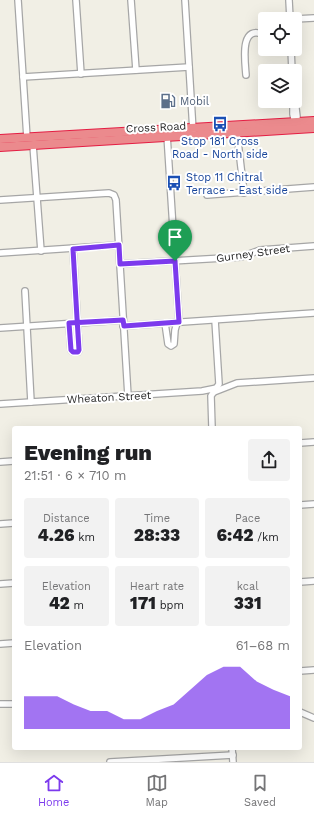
<!DOCTYPE html>
<html lang="en">
<head>
<meta charset="utf-8">
<style>
  :root { --surface:#fff; --page:#f2f2f2; --text:#202124; --muted:#757577; --line:#e0e0e0; --accent:#7c3aed }
  body { margin:0; font-family:"Work Sans",sans-serif; background:var(--page); color:var(--text); height:100vh; display:flex; flex-direction:column; font-size:15px; white-space:nowrap }
  * { box-sizing:border-box; margin:0 }
  p { font-size:13px; color:var(--muted) }
  .icon { flex:none; width:22px; height:22px; fill:none; stroke:currentColor; stroke-width:2; stroke-linecap:round; stroke-linejoin:round }
  .map { position:relative; flex:1; overflow:hidden }
  .details { position:absolute; left:12px; top:426px; width:290px; height:324px; display:flex; flex-direction:column; background:var(--surface); border-radius:4px; box-shadow:0 4px 16px #0002 }
  .details>* { flex:none }
  .tools { position:absolute; left:258px; top:12px; display:grid; gap:8px }
  .tools a { display:grid; place-items:center; width:44px; height:44px; border-radius:4px; background:var(--surface); box-shadow:0 4px 16px #0002; font-size:20px }
  .pin { position:absolute; display:grid; place-items:center; width:34px; height:34px; color:#fff; margin:-41px -17px; border-radius:50% 50% 50% 0; rotate:-45deg; box-shadow:0 0 4px #0007 }
  .pin .icon { rotate:45deg }
  .round { display:grid; place-items:center; flex:none; width:42px; height:42px; border-radius:4px; background:var(--page) }
  .summary { display:flex; align-items:center; justify-content:space-between; height:68px; padding:0 12px }
  h1 { font-size:22px; font-weight:800; line-height:30px }
  .metrics { display:grid; grid-template-columns:repeat(3,1fr); gap:6px; height:68px; padding:4px 12px }
  .metrics div { display:grid; align-content:center; border-radius:4px; background:var(--page); text-align:center }
  .metrics b { font-size:17px; font-weight:800 }
  .metrics small { font-size:11px; font-weight:400 }
  .metrics p { font-size:11px }
  .chart { height:112px; padding:8px 12px }
  .chart p { display:flex; justify-content:space-between }
  .chart svg { width:100%; height:72px; margin-top:4px; fill:var(--accent); opacity:.7 }
  .dock { display:flex; justify-content:space-around; align-items:center; height:56px; border-top:1px solid var(--line); background:var(--surface); font-size:11px; color:var(--muted) }
  .dock a { display:grid; justify-items:center; gap:2px }
  .dock .selected { color:var(--accent) }
  .map>svg:first-child { display:block }
  .lines { fill:none; stroke-linecap:round; stroke-linejoin:round }
  .minor-casing { stroke:#a6a6a6; stroke-width:8 }
  .highway-casing { stroke:#e41d43; stroke-width:10 }
  .minor { stroke:#fff; stroke-width:5.5 }
  .highway { stroke:#eb8a8d; stroke-width:8 }
  .route-casing { stroke:#fff; stroke-width:8 }
  .route { stroke:#7c3aed; stroke-width:5 }
  .labels { text-anchor:middle; stroke-width:4; stroke-linejoin:round; paint-order:stroke }
  .service-label { font-size:11px; fill:#4e5e75; stroke:#fff; text-anchor:start }
  .street-label { font-size:11px; fill:#1f1f1f; stroke:#fff }
  .transit-label { font-size:11px; fill:#164399; stroke:#fff }
</style>
</head>
<body>
<div class="map">
<svg width="314" height="762" viewBox="0 0 314 762">
  <rect width="100%" height="100%" fill="#f1efe5"/>
  <g class="lines">
    <!-- minor casing -->
    <g class="minor-casing">
      <g id="minor">
        <path d="M18 0 27 138"/>
        <path d="M76 0 81 74"/>
        <path d="M131 0 136 70"/>
        <path d="M185 0 193 131"/>
        <path d="M289 0 290 19"/>
        <path d="M295 19 314 18"/>
        <path d="M291 49 292 71"/>
        <path d="M246 75C245 61 239 23 265 35"/>
        <path d="M23 77 189 67"/>
        <path d="M293 101V114L295 124"/>
        <path d="M295 122 297 117 295 100"/>
        <path d="M237 133 244 193"/>
        <path d="M167 135 179 322"/>
        <path d="M33 145 41 251"/>
        <path d="M207 195 314 187"/>
        <path d="M0 200 109 193 114 195 116 200 128 396"/>
        <path d="M0 253 119 245"/>
        <path d="M120 264 241 257 260 250 314 246"/>
        <path d="M25 291 31 402"/>
        <path d="M69 323 71 350 73 352H78L79 350 73 249"/>
        <path d="M165 323 168 344 171 346 174 344 175 330 177 323"/>
        <path d="M123 326 314 313"/>
        <path d="M0 328 123 320"/>
        <path d="M214 392 237 383 314 378"/>
        <path d="M0 404 202 391 217 388"/>
        <path d="M212 428 211 396 219 384 215 320"/>
        <path d="M300 443 314 442"/>
        <path d="M0 462 14 461"/>
        <path d="M300 505 314 504"/>
        <path d="M0 524 14 523"/>
        <path d="M300 582 314 581"/>
        <path d="M0 584 14 583"/>
        <path d="M0 644 14 643"/>
        <path d="M300 671 314 670"/>
        <path d="M0 704H14"/>
        <path d="M300 712 314 718"/>
        <path d="M232 748 233 762"/>
        <path d="M110 762 233 755"/>
      </g>
    </g>
    <!-- highway casing -->
    <g class="highway-casing">
      <g id="highway">
        <path d="M0 139 314 121"/>
        <path d="M0 147 314 128"/>
      </g>
    </g>
    <!-- minor -->
    <use href="#minor" class="minor"/>
    <!-- highway -->
    <use href="#highway" class="highway"/>
  </g>
  <g class="lines">
    <!-- route casing -->
    <g class="route-casing">
      <path id="route" d="M175 261 120 264 119 245 73 249 77 318 79 350 78 352H73L71 350 69 323 123 320 124 326 179 322 175 261"/>
    </g>
    <!-- route -->
    <use href="#route" class="route"/>
  </g>
  <!-- icons -->
  <defs>
    <g id="fuel-bare" transform="scale(1.2)"><path d="M-5.5-6h7V0h2V4h1.3V-2.5L3-4.5l.8-.8L6-3V5H2.5V1h-1V6h-7ZM-4.2-4.7v3.2H.2V-4.7Z" fill="#5c6f8a" stroke="#fff" stroke-width="2.5" paint-order="stroke"/></g>
    <g id="bus-bare" transform="scale(1.2)"><path d="M-5-6H5V4H4V6H2V4H-2V6H-4V4H-5ZM-3.5-4V0h7V-4ZM-3.5 1.2v1.5H-2V1.2ZM2 1.2v1.5H3.5V1.2Z" fill="#1a4fb4" stroke="#fff" stroke-width="2.5" paint-order="stroke"/></g>
  </defs>
  <g fill-rule="evenodd">
    <use href="#fuel-bare" x="168" y="101"/>
    <use href="#bus-bare" x="220" y="124"/>
    <use href="#bus-bare" x="174" y="183"/>
  </g>
  <g class="labels">
    <!-- service labels -->
    <g class="service-label">
      <text x="180" y="105">Mobil</text>
    </g>
    <!-- street labels -->
    <g class="street-label">
      <text transform="translate(156 127) rotate(-3)" y="4">Cross Road</text>
      <text transform="translate(253 253) rotate(-8)" y="4">Gurney Street</text>
      <text transform="translate(109 397) rotate(-3)" y="4">Wheaton Street</text>
    </g>
    <!-- transit labels -->
    <g class="transit-label">
      <text x="220" y="145">Stop 181 Cross<tspan x="220" dy="13">Road - North side</tspan></text>
      <text x="186" y="181" text-anchor="start">Stop 11 Chitral<tspan x="186" dy="13">Terrace - East side</tspan></text>
    </g>
  </g>
</svg>
<div class="tools">
<a><svg class="icon" aria-label="locate" viewBox="0 0 24 24"><circle cx="12" cy="12" r="6"/><path d="M12 2v4M12 18v4M2 12h4M18 12h4"/></svg></a>
<a><svg class="icon" aria-label="layers" viewBox="0 0 24 24"><path d="M12 4l9 5-9 5-9-5zM3 14l9 5 9-5"/></svg></a>
</div>
<div class="pin" style="left:175px;top:261px;background:#1e9e55"><svg class="icon" aria-label="arrive" viewBox="0 0 24 24"><path d="M6 21V4h12l-3 4 3 4H6"/></svg></div>
<section class="details">
<div class="summary"><div><h1>Evening run</h1><p>21:51 · 6 × 710 m</p></div><a class="round"><svg class="icon" aria-label="share" viewBox="0 0 24 24"><path d="M12 15V3M7 8l5-5 5 5M5 13v7h14v-7"/></svg></a></div>
<div class="metrics">
<div><p>Distance</p><b>4.26<small> km</small></b></div>
<div><p>Time</p><b>28:33</b></div>
<div><p>Pace</p><b>6:42<small> /km</small></b></div>
</div>
<div class="metrics">
<div><p>Elevation</p><b>42<small> m</small></b></div>
<div><p>Heart rate</p><b>171<small> bpm</small></b></div>
<div><p>kcal</p><b>331</b></div>
</div>
<div class="chart"><p><span>Elevation</span>61–68 m</p>
<svg viewBox="0 0 160 44" preserveAspectRatio="none"><path d="M0 44V24L10 24L20 24L30 29L40 33L50 33L60 38L70 38L80 33L90 29L100 20L110 11L120 6L130 6L140 15L150 20L160 24V44z"/></svg>
</div>
</section>
</div>
<nav class="dock">
<a class="selected"><svg class="icon" aria-label="home" viewBox="0 0 24 24"><path d="M3 11l9-7 9 7M6 9v11h12V9"/></svg>Home</a>
<a><svg class="icon" aria-label="map" viewBox="0 0 24 24"><path d="M3 6l6-2 6 2 6-2v14l-6 2-6-2-6 2zM9 4v14M15 6v14"/></svg>Map</a>
<a><svg class="icon" aria-label="saved" viewBox="0 0 24 24"><path d="M7 4h10v16l-5-4-5 4z"/></svg>Saved</a>
</nav>
</body>
</html>
